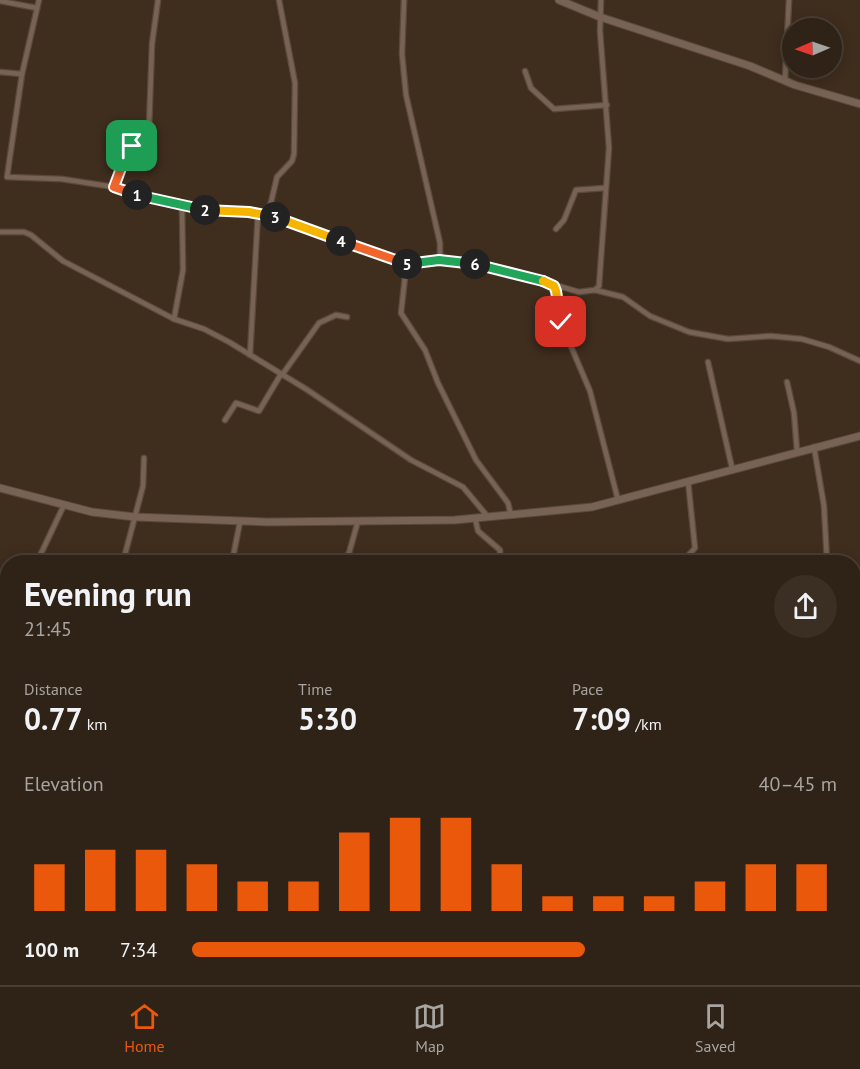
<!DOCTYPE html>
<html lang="en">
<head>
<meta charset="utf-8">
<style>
  :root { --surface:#2f2216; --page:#3b2f23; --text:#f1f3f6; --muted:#a7a4a1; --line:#4a3f35; --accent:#ea580c }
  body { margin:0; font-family:"PT Sans",sans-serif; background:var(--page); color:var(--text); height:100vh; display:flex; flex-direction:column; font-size:22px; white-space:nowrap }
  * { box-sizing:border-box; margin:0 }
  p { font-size:20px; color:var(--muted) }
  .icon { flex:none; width:33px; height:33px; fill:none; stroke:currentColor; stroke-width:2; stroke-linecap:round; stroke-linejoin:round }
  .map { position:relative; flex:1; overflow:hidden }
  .details { position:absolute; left:0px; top:555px; width:861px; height:430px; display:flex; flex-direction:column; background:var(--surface); border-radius:24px 24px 0 0; box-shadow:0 3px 15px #0003,0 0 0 2px var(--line) }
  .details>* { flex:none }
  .needle { width:39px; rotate:268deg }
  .fabs { position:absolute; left:782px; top:18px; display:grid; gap:12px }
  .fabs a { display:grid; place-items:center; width:60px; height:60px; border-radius:50%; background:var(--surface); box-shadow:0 3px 15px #0003,0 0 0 2px var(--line); font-size:30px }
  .pin { position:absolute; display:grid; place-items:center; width:51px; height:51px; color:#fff; margin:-26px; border-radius:12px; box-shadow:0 3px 9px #0006 }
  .km { position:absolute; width:30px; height:30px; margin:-15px; border-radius:50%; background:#222; color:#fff; font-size:16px; line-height:30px; text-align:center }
  .round { display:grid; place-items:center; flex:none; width:63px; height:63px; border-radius:32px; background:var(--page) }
  .summary { display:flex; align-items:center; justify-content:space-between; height:102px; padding:0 24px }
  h1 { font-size:33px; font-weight:700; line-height:45px }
  .metrics { display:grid; grid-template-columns:repeat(3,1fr); gap:9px; height:102px; padding:6px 24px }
  .metrics div { display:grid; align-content:center }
  .metrics b { font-size:30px; font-weight:700 }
  .metrics small { font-size:16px; font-weight:400 }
  .metrics p { font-size:16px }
  .chart { height:168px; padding:12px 24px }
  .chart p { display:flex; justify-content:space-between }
  .chart svg { width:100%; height:108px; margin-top:6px; stroke:var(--accent); stroke-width:6 }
  ul { padding:0 24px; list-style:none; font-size:20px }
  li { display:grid; grid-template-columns:96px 72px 1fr; align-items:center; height:45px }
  li i { height:15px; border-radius:8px; background:var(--accent) }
  .dock { display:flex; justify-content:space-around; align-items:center; height:84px; border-top:2px solid var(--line); background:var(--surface); font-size:16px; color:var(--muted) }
  .dock a { display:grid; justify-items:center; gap:3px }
  .dock .on { color:var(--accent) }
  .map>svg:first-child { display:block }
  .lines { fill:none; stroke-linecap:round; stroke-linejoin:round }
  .street-casing { stroke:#58493c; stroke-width:7 }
  .secondary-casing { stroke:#58493c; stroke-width:9 }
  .street { stroke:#776253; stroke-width:4.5 }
  .secondary { stroke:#776253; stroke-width:7 }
  .split-1-casing { stroke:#fff; stroke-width:12 }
  .split-2-casing { stroke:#fff; stroke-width:12 }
  .split-3-casing { stroke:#fff; stroke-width:12 }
  .split-4-casing { stroke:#fff; stroke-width:12 }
  .split-5-casing { stroke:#fff; stroke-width:12 }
  .split-6-casing { stroke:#fff; stroke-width:12 }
  .split-7-casing { stroke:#fff; stroke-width:12 }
  .split-8-casing { stroke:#fff; stroke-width:12 }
  .split-1 { stroke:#f0652b; stroke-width:8 }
  .split-2 { stroke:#22a559; stroke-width:8 }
  .split-3 { stroke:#f5b400; stroke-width:8 }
  .split-4 { stroke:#f5b400; stroke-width:8 }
  .split-5 { stroke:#f0652b; stroke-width:8 }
  .split-6 { stroke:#22a559; stroke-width:8 }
  .split-7 { stroke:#22a559; stroke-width:8 }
  .split-8 { stroke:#f5b400; stroke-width:8 }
</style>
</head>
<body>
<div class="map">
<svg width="860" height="985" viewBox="0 0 860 985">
  <rect width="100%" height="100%" fill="#3f2d1e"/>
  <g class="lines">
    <!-- street casing -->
    <g class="street-casing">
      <g id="street">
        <path d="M39 0 22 74 7 177 62 179 114 187 182 207 258 213 409 265"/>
        <path d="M404 0 402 54 406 95 440 243V255L436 262 413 263 406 268 401 313 425 350 438 383 476 460 508 503 511 515"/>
        <path d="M0 1 37 8"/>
        <path d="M525 71 531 88 554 109 607 105"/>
        <path d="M0 72 22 74"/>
        <path d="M785 80 789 0"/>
        <path d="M114 187 126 155 149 128 152 44 158 0"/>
        <path d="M268 215 277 177 292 161 294 154 295 83 279 0"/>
        <path d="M556 229 564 220 576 190 605 188"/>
        <path d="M0 232H24L31 235 63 261 174 319 204 329 229 342 306 389 411 460 463 487 488 517"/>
        <path d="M439 260 477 264 503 273 536 279 554 287 561 323 590 391 618 500"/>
        <path d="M552 284 579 292 595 290 599 286 609 148 600 31 601 0"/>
        <path d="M595 290 623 297 650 316 689 332 728 339 771 336 802 339 829 347 860 361"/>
        <path d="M174 319 183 270 182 207"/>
        <path d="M250 355 258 213"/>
        <path d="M708 362 732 468"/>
        <path d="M282 375 319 323 336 315 347 317"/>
        <path d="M787 382 794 413 797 451"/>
        <path d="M225 420 236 403 259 411 281 374"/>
        <path d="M814 447 824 506 827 562"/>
        <path d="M475 518 478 531 500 550V562"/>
        <path d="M37 562 64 505"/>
        <path d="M123 562 143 486 144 458"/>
        <path d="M232 562 240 522"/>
        <path d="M342 562 349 553 358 521"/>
        <path d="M670 562 685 559 695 548 688 481"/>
        <path d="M0 590 8 588"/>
        <path d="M0 680 8 682"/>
        <path d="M854 700 860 701"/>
        <path d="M854 723 858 744 860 797"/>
        <path d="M854 850 860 849"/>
        <path d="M0 879 8 882"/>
        <path d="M854 912 860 910"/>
        <path d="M854 974 860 973"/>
        <path d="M313 978 314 985"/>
        <path d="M531 978 550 979 552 985"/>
        <path d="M93 985 103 978"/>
        <path d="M813 985 837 978"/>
      </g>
    </g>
    <!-- secondary casing -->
    <g class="secondary-casing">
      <g id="secondary">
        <path d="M559 0 600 17 750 66 795 85 860 104"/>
        <path d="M0 488 92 512 135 517 268 522 455 520 592 507 860 436"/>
      </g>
    </g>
    <!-- street -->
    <use href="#street" class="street"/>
    <!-- secondary -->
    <use href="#secondary" class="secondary"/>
  </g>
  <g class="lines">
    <!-- split-1 casing -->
    <g class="split-1-casing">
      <path id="split-1" d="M132 146 126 155 114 187 137 195"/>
    </g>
    <!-- split-2 casing -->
    <g class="split-2-casing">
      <path id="split-2" d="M137 195 205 210"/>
    </g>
    <!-- split-3 casing -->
    <g class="split-3-casing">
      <path id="split-3" d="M205 210 249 212 275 217"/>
    </g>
    <!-- split-4 casing -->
    <g class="split-4-casing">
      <path id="split-4" d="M275 217 341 241"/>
    </g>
    <!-- split-5 casing -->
    <g class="split-5-casing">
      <path id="split-5" d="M341 241 407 264"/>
    </g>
    <!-- split-6 casing -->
    <g class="split-6-casing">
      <path id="split-6" d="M407 264 439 260 475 264"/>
    </g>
    <!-- split-7 casing -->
    <g class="split-7-casing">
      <path id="split-7" d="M475 264 543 281"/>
    </g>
    <!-- split-8 casing -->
    <g class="split-8-casing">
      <path id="split-8" d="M543 281 554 286 556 291 561 322"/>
    </g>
    <!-- split-1 -->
    <use href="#split-1" class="split-1"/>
    <!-- split-2 -->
    <use href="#split-2" class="split-2"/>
    <!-- split-3 -->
    <use href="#split-3" class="split-3"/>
    <!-- split-4 -->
    <use href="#split-4" class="split-4"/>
    <!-- split-5 -->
    <use href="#split-5" class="split-5"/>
    <!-- split-6 -->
    <use href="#split-6" class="split-6"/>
    <!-- split-7 -->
    <use href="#split-7" class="split-7"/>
    <!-- split-8 -->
    <use href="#split-8" class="split-8"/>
  </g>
</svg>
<div class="fabs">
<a><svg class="needle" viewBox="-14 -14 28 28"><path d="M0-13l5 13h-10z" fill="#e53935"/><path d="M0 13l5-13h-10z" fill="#a7a4a1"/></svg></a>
</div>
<div class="pin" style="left:132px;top:146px;background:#1e9e55"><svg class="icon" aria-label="arrive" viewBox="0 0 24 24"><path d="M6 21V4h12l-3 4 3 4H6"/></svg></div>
<div class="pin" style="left:561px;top:322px;background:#d93025"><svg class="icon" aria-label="check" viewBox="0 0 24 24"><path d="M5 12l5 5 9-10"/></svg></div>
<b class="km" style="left:137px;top:195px">1</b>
<b class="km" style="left:205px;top:210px">2</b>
<b class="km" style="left:275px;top:217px">3</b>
<b class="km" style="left:341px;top:241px">4</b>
<b class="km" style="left:407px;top:264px">5</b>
<b class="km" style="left:475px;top:264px">6</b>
<section class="details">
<div class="summary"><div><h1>Evening run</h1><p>21:45</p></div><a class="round"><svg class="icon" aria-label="share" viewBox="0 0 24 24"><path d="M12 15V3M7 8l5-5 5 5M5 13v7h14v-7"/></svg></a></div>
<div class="metrics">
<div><p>Distance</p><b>0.77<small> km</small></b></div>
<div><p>Time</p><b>5:30</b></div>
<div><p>Pace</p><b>7:09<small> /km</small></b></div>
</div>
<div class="chart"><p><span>Elevation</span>40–45 m</p>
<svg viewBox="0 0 160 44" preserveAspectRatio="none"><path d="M5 44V25M15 44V19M25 44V19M35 44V25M45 44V32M55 44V32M65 44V12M75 44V6M85 44V6M95 44V25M105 44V38M115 44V38M125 44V38M135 44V32M145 44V25M155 44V25"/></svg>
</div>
<ul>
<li><b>100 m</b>7:34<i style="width:61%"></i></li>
</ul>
</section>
</div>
<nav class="dock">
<a class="on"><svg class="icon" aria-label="home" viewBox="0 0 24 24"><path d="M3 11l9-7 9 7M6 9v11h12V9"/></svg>Home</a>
<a><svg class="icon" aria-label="map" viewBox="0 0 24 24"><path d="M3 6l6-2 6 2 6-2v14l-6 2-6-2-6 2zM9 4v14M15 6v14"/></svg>Map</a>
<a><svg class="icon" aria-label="saved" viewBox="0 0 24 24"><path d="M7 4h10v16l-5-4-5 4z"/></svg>Saved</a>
</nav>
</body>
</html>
